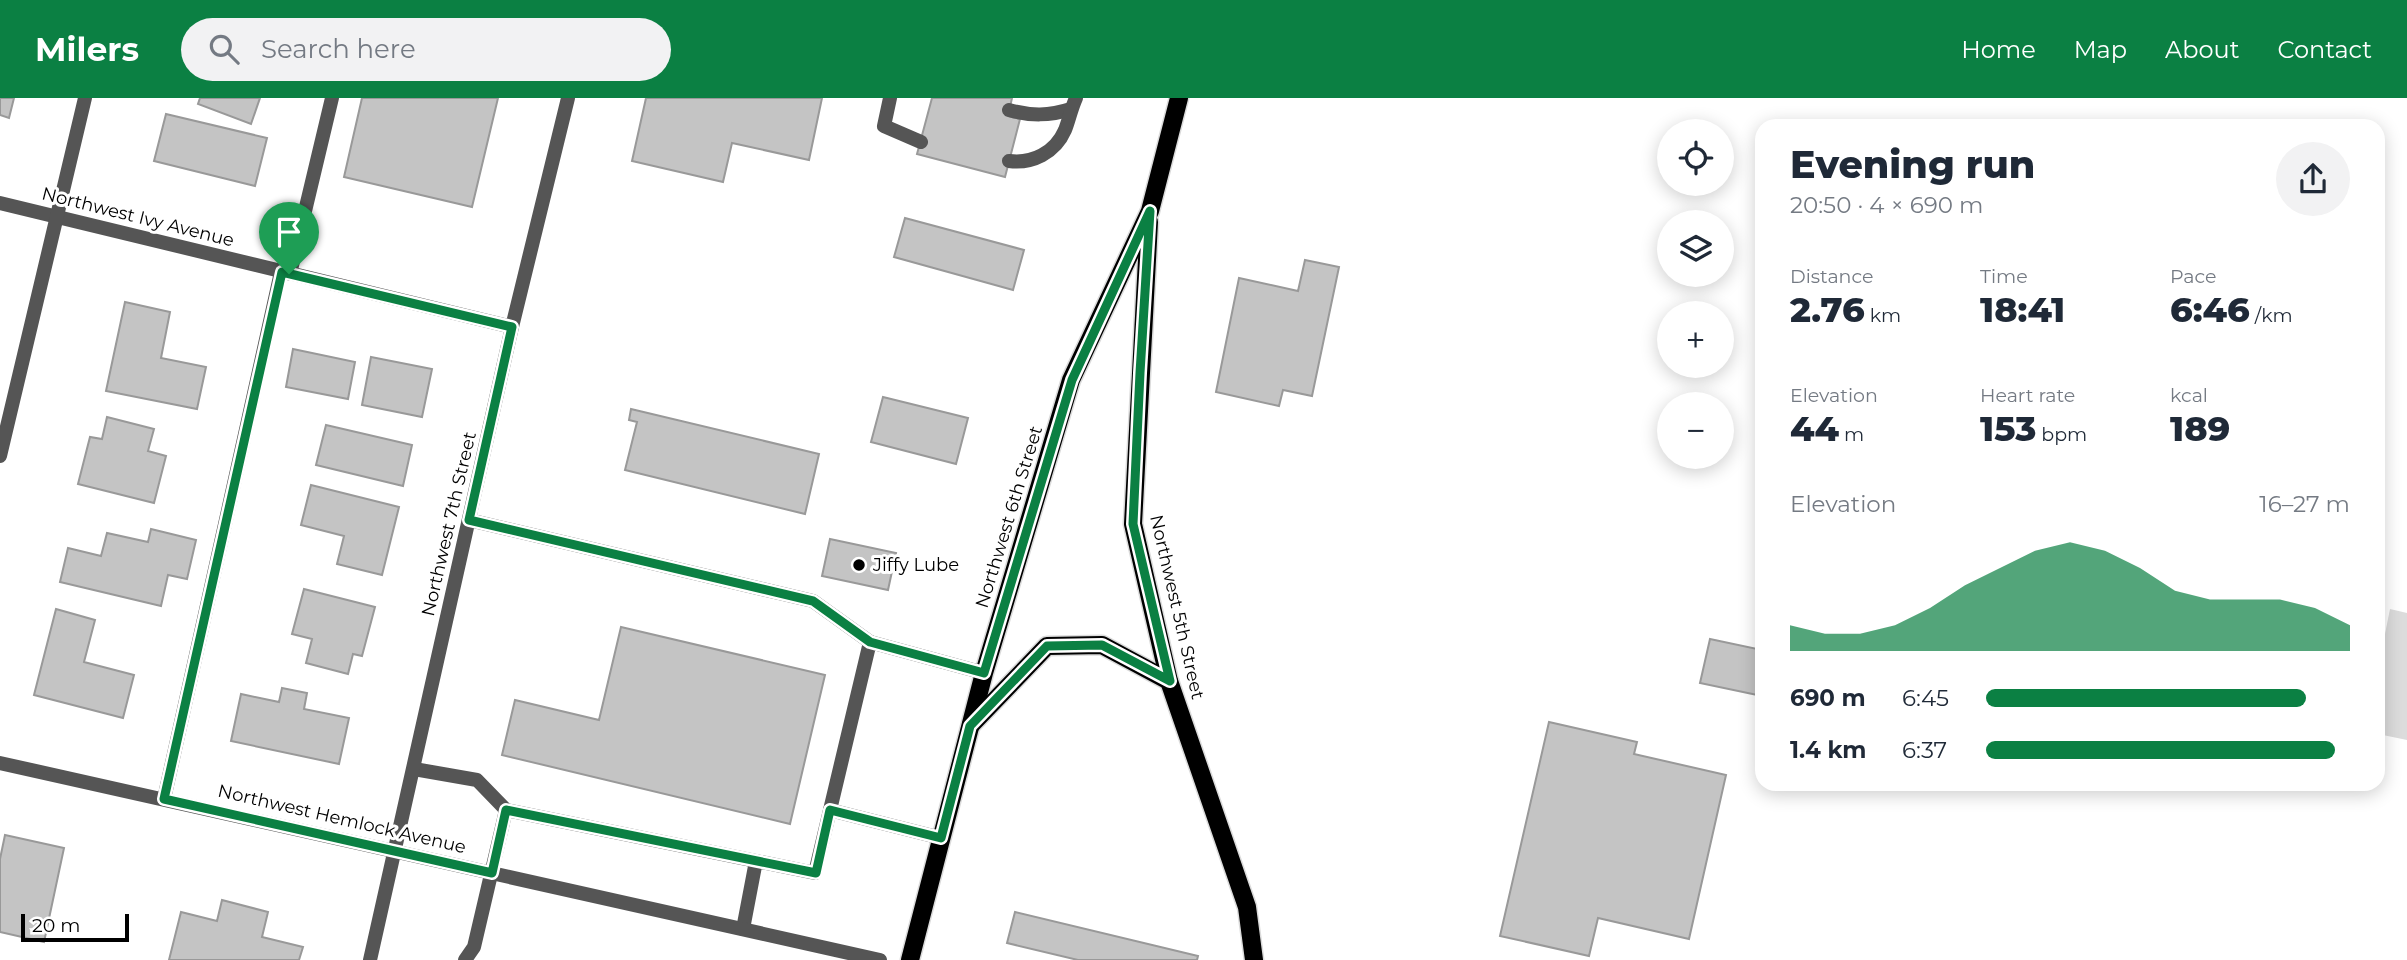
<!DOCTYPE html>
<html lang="en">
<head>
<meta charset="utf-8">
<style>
  :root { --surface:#fff; --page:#f2f2f3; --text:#1f2937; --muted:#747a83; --accent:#0b8043 }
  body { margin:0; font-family:Montserrat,sans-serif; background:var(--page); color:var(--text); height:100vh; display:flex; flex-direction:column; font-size:26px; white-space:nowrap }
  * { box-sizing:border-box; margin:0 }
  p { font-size:23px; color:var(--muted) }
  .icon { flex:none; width:38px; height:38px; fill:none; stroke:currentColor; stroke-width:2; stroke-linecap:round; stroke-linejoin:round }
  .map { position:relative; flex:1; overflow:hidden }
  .side { position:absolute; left:1755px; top:21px; width:630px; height:672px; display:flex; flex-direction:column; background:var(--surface); border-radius:21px; box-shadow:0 4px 18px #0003 }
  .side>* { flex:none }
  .tools { position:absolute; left:1657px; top:21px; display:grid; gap:14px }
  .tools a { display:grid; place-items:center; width:77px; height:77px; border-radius:50%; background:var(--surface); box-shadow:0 4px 18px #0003; font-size:35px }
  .scale { position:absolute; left:21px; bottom:18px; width:108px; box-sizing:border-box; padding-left:7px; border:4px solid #000; border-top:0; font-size:19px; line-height:24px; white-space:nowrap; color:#000; -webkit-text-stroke:5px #fff; paint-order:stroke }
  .pin { position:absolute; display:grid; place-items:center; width:60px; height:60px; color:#fff; margin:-72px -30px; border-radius:50% 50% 50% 0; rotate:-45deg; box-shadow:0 0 7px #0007 }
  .pin .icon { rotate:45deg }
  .round { display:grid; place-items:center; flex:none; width:74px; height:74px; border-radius:37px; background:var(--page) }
  .summary { display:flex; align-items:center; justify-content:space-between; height:119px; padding:0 35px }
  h1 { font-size:38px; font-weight:800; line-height:52px }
  .stats { display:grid; grid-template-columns:repeat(3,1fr); gap:10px; height:119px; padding:7px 35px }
  .stats div { display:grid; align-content:center }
  .stats b { font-size:35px; font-weight:800 }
  .stats small { font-size:19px; font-weight:400 }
  .stats p { font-size:19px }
  .chart { height:196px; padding:14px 35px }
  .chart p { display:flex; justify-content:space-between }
  .chart svg { width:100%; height:126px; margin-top:7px; fill:var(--accent); opacity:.7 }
  ul { padding:0 35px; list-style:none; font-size:23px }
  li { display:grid; grid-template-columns:112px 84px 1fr; align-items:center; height:52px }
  li i { height:18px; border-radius:9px; background:var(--accent) }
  header { display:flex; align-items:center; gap:42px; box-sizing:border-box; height:98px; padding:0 35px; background:var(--accent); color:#fff }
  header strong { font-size:33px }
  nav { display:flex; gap:38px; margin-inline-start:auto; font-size:24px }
  .search { width:490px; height:63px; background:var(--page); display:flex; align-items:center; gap:18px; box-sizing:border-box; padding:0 24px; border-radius:38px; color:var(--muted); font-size:26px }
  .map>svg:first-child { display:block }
  .green { fill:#dcdcdc }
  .building { fill:#c4c4c4; stroke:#999; stroke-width:2 }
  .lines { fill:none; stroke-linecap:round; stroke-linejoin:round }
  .primary-casing { stroke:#dbdbdb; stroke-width:21 }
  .service { stroke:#555; stroke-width:14 }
  .minor { stroke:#555; stroke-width:14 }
  .primary { stroke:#000; stroke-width:18 }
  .route-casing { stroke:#fff; stroke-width:14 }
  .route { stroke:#0b8043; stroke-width:9 }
  .poi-dot { fill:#000; stroke:#fff; stroke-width:2.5 }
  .labels { text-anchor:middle; stroke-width:6; stroke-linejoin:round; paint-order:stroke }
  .street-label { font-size:18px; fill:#000; stroke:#fff }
  .poi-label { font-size:18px; fill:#000; stroke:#fff; text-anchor:start }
</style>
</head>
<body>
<header>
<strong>Milers</strong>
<div class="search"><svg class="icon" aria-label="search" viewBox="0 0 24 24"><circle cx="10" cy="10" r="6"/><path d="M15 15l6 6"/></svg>Search here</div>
<nav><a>Home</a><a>Map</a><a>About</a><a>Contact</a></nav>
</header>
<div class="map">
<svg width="2407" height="862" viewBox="0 0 2407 862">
  <rect width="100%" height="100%" fill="#fff"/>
  <!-- green -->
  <path class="green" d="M2390 511 2407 515V642L2378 636V571Z"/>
  <!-- building -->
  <g class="building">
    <path d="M0 0H14L9 20 0 17Z"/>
    <path d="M200 0H260L251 26 198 6Z"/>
    <path d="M362 0H498L472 109 344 79Z"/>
    <path d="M646 0H822L809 62 732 45 723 84 632 63Z"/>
    <path d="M932 0H1012L1008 18 1020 21 1005 79 917 56Z"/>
    <path d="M166 16 267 40 255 88 154 63Z"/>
    <path d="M905 120 1024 152 1013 192 894 159Z"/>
    <path d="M1305 162 1339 169 1312 298 1283 292 1279 308 1216 294 1239 180 1298 193Z"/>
    <path d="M125 204 170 214 161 260 206 269 197 311 106 293Z"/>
    <path d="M293 251 355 264 348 301 286 289Z"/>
    <path d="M371 259 432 271 422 319 362 307Z"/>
    <path d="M883 299 968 320 956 366 871 344Z"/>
    <path d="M631 311 819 356 805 416 625 372 637 324 629 322Z"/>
    <path d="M107 319 154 331 148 353 166 358 154 405 78 386 90 339 102 341Z"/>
    <path d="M326 327 412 347 403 388 316 367Z"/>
    <path d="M311 387 399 409 382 477 337 466 344 438 301 427Z"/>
    <path d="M151 431 196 442 187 481 168 477 161 508 60 484 68 450 101 458 107 435 148 444Z"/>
    <path d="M830 441 896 455 888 492 822 478Z"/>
    <path d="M304 491 375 509 362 558 353 556 348 576 306 565 312 541 292 536Z"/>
    <path d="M56 511 95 522 84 564 134 577 123 620 34 597Z"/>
    <path d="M621 529 825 577 790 726 502 657 515 602 599 622Z"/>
    <path d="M1710 541 1762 552V598L1700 585Z"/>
    <path d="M282 590 307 595 304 611 349 620 339 666 231 643 241 596 279 604Z"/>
    <path d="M1549 624 1637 644 1634 656 1726 677 1689 841 1598 820 1589 858 1500 838Z"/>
    <path d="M5 737 64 750 44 844 0 834V761Z"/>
    <path d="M222 802 268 814 262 839 303 849 299 862H169L181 814 217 823Z"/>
    <path d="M1015 814 1198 858 1197 862H1078L1007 845Z"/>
  </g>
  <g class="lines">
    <!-- primary casing -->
    <g class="primary-casing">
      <g id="primary">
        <path d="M1149 124 1133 426 1169 583 1247 809 1254 862"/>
        <path d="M971 627 1047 548 1102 547 1169 583"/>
        <path d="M910 862 984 575 1071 282 1150 113 1179 0"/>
      </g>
    </g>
    <!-- service -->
    <g class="service">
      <path d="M890 0 884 28 921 44"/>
      <path d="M1009 12C1031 18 1049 18 1071 11"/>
      <path d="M1009 63C1032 66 1055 55 1065 32 1069 22 1071 11 1076 0"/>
      <path d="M290 176 332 0"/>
      <path d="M469 422 813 503 870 544"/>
      <path d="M414 671 477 682 506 712"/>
      <path d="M164 701 281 174"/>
      <path d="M830 712 941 740"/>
      <path d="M743 831 756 763"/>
      <path d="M465 862 474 849 506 712 815 775 870 544 984 575"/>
    </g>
    <!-- minor -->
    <g class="minor">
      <path d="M0 105 512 229"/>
      <path d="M0 358 85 0"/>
      <path d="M0 665 880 862"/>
      <path d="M370 862 512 229 568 0"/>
    </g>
    <!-- primary -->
    <use href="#primary" class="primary"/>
  </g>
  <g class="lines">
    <!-- route casing -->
    <g class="route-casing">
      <path id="route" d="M1150 113 1140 275 1133 426 1170 583 1102 547 1047 548 970 628 941 740 830 712 816 775 506 712 492 775 164 701 282 174 512 229 469 422 813 503 870 544 984 575 1072 282Z"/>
    </g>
    <!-- route -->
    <use href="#route" class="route"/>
  </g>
  <!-- markers -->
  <circle class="poi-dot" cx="859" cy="467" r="7"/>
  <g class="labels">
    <!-- street labels -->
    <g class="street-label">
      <text transform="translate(138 119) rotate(14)" y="6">Northwest Ivy Avenue</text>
      <text transform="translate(1009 419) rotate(-73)" y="6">Northwest 6th Street</text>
      <text transform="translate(449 426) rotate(-77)" y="6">Northwest 7th Street</text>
      <text transform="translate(1177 509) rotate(77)" y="6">Northwest 5th Street</text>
      <text transform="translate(342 721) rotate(13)" y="6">Northwest Hemlock Avenue</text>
    </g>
    <!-- poi labels -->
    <g class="poi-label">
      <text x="873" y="473">Jiffy Lube</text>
    </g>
  </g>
</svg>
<div class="tools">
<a><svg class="icon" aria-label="locate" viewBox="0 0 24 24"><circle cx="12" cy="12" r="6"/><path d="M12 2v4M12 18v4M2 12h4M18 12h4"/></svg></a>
<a><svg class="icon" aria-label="layers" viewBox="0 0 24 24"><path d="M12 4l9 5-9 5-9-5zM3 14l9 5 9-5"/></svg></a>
<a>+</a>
<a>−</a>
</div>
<div class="scale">20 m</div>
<div class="pin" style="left:289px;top:176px;background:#1e9e55"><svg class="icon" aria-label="arrive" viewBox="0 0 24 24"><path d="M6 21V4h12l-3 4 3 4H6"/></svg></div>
<section class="side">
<div class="summary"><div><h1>Evening run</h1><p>20:50 · 4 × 690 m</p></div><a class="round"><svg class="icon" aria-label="share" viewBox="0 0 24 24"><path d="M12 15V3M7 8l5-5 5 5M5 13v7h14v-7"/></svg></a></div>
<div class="stats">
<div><p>Distance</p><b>2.76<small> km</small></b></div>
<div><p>Time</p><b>18:41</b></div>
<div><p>Pace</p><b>6:46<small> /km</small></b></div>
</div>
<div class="stats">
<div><p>Elevation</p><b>44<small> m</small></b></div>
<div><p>Heart rate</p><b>153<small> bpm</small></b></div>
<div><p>kcal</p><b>189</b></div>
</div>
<div class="chart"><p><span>Elevation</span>16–27 m</p>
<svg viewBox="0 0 160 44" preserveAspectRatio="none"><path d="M0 44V35L10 38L20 38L30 35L40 29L50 21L60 15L70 9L80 6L90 9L100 15L110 23L120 26L130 26L140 26L150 29L160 35V44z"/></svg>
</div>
<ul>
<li><b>690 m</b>6:45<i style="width:88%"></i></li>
<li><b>1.4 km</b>6:37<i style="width:96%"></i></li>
</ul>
</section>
</div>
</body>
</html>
